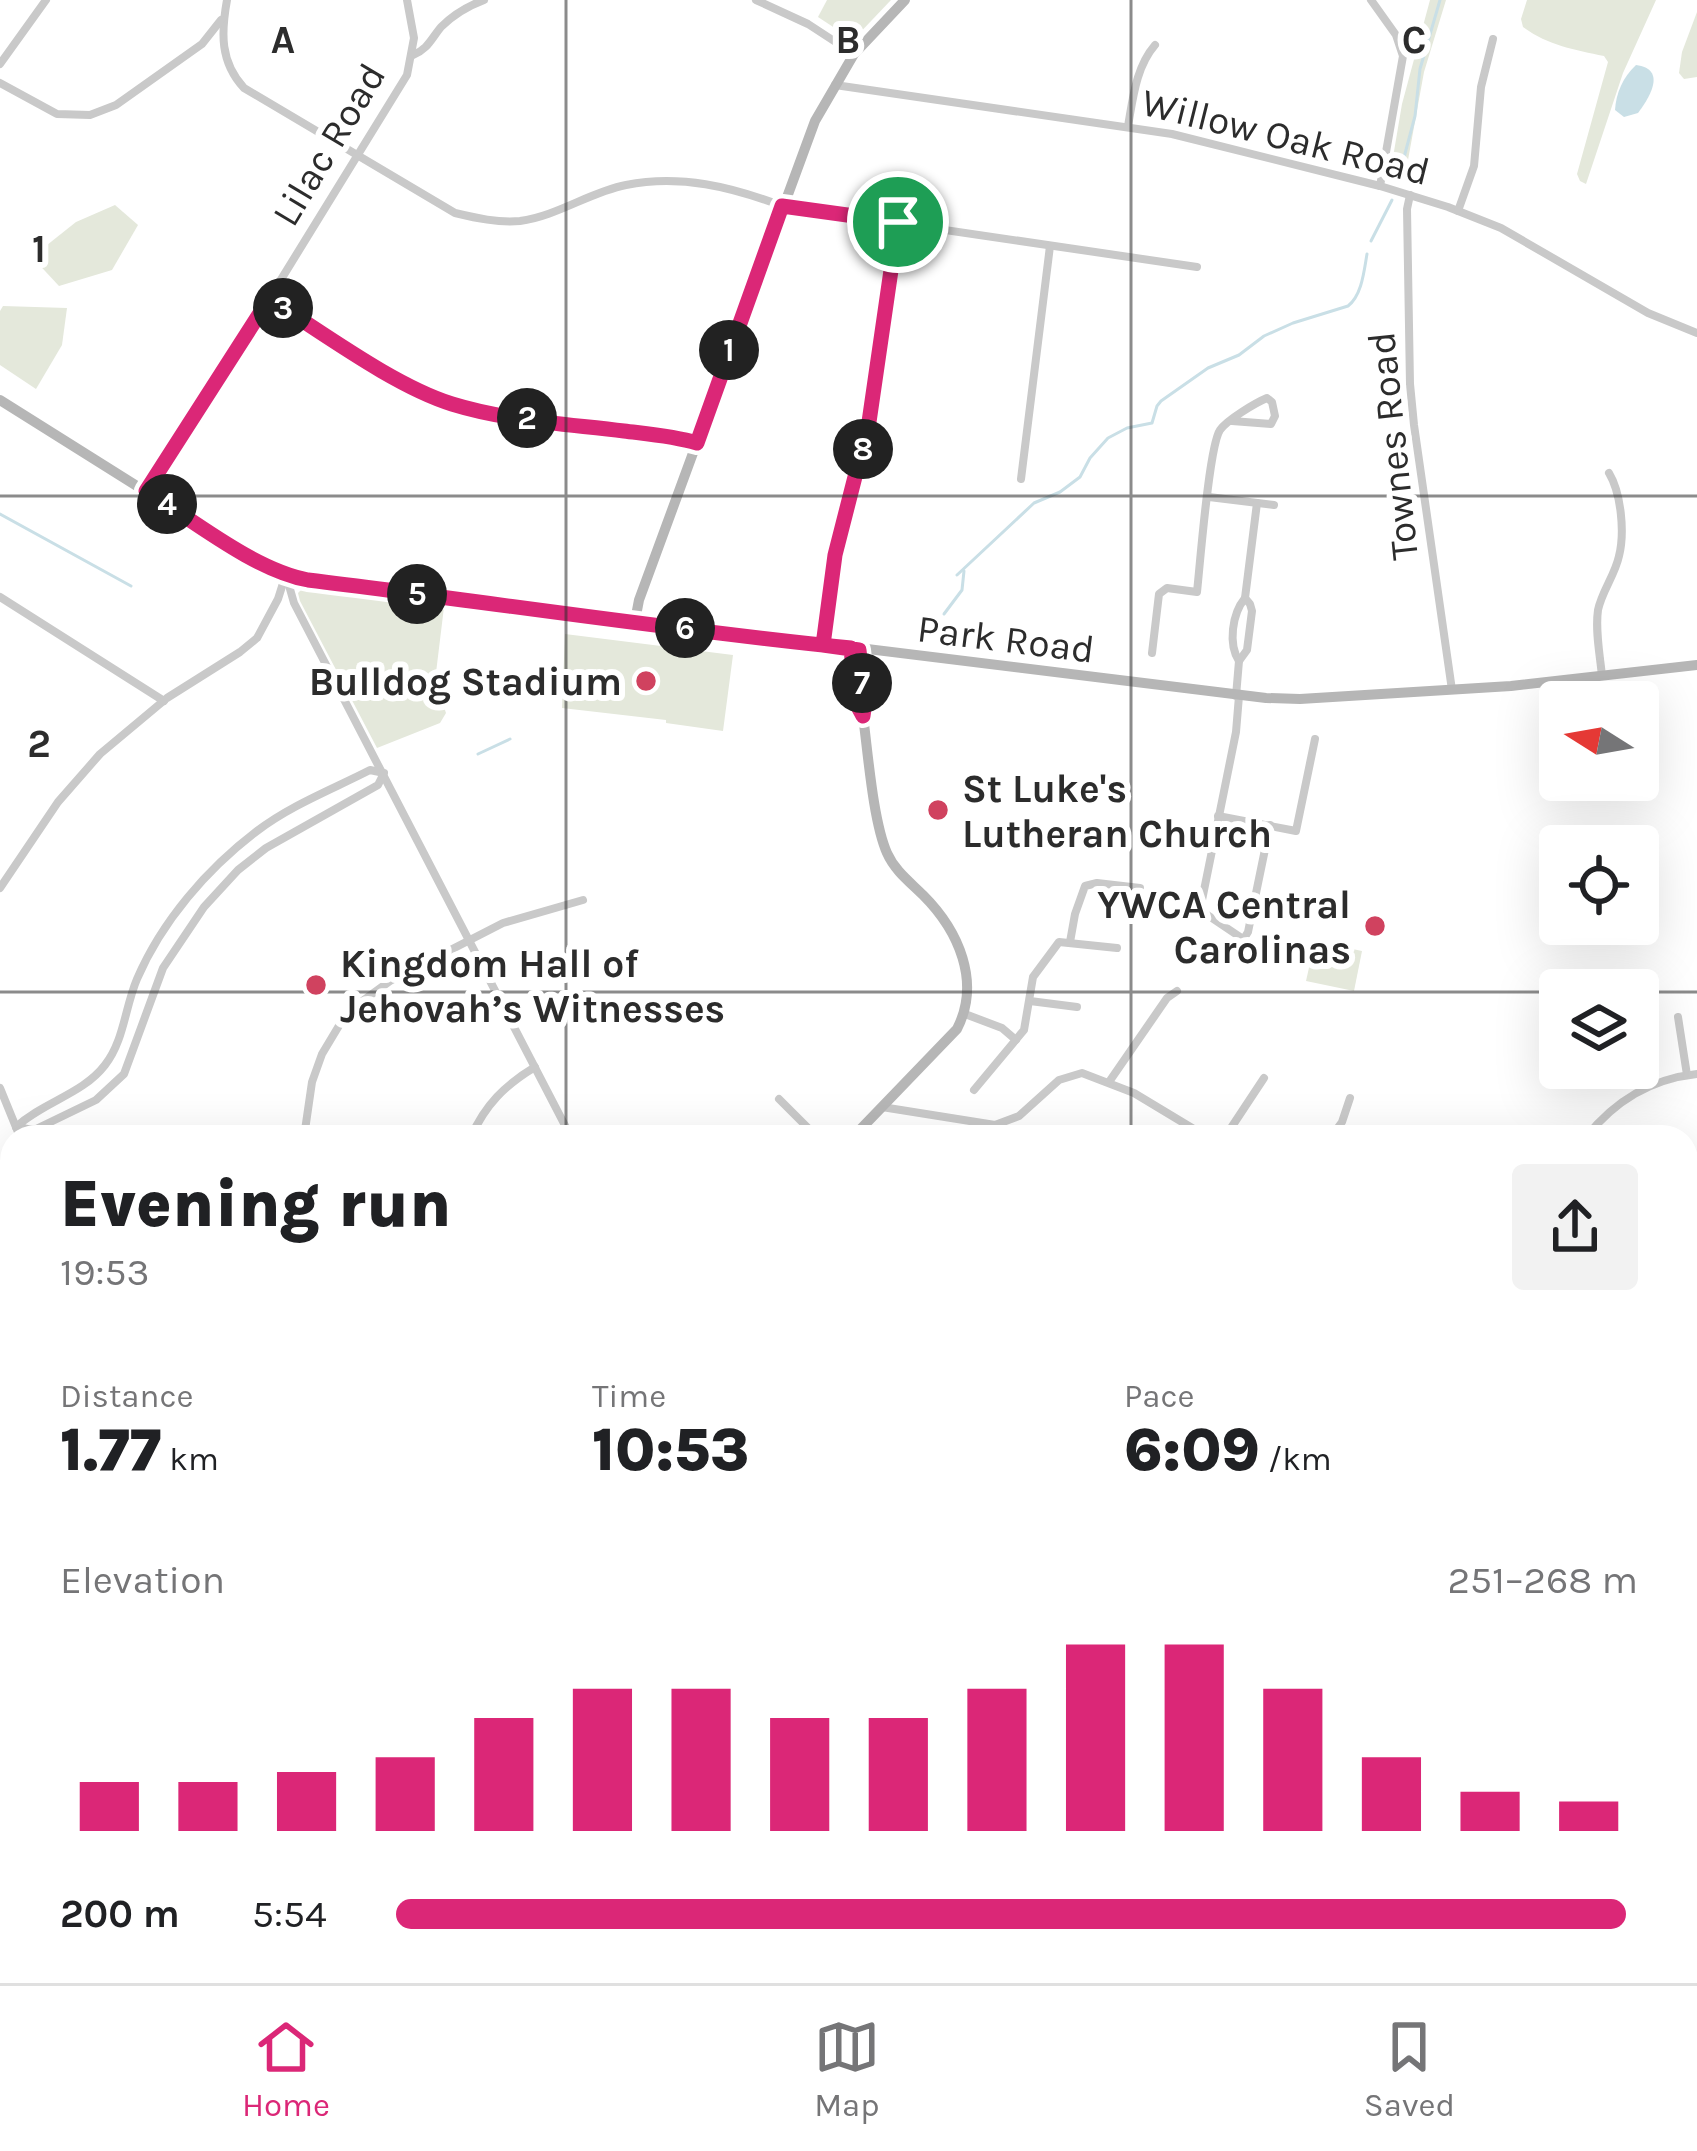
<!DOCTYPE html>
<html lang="en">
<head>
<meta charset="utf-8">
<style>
  :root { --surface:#fff; --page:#f2f2f2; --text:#202124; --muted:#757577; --line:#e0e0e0; --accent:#db2777 }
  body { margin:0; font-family:Karla,sans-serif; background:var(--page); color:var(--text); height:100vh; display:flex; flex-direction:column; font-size:45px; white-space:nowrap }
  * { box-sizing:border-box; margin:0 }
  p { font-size:39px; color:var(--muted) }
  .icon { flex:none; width:66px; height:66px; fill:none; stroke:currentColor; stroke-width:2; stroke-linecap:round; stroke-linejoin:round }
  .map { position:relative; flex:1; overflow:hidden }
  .side { position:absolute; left:0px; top:1125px; width:1698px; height:858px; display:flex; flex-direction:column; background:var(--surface); border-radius:36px 36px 0 0; box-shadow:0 12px 48px #0002 }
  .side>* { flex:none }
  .needle { width:78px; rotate:281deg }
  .buttons { position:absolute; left:1539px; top:681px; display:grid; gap:24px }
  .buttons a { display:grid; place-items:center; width:120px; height:120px; border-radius:12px; background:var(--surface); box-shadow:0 12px 48px #0002; font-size:60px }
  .pin { position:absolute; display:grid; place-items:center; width:102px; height:102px; color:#fff; margin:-51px; border:6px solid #fff; border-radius:50%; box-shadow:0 3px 12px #0007 }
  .km { position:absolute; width:60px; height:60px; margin:-30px; border-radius:50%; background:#222; color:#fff; font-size:33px; line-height:60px; text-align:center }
  .round { display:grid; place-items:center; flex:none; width:126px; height:126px; border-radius:12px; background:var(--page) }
  .overview { display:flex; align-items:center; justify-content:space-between; height:204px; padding:0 60px }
  h1 { font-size:66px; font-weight:800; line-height:90px }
  .figures { display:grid; grid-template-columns:repeat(3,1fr); gap:18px; height:204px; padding:12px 60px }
  .figures div { display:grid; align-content:center }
  .figures b { font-size:60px; font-weight:800 }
  .figures small { font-size:33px; font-weight:400 }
  .figures p { font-size:33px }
  .chart { height:336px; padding:24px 60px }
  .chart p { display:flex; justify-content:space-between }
  .chart svg { width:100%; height:216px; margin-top:12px; stroke:var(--accent); stroke-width:6 }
  ul { padding:0 60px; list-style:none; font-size:39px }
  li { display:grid; grid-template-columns:192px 144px 1fr; align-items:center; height:90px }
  li i { height:30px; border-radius:15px; background:var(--accent) }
  .tab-bar { display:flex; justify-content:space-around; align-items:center; height:168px; border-top:3px solid var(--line); background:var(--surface); font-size:33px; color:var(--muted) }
  .tab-bar a { display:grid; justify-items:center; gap:6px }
  .tab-bar .current { color:var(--accent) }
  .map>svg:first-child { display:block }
  .green { fill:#e4e8db }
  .water { fill:#c9dfe6 }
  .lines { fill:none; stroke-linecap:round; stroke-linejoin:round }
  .stream { stroke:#c9dfe6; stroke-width:3 }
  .street { stroke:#c9c9c9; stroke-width:8 }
  .secondary { stroke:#b6b6b6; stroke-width:10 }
  .route-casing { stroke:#fff; stroke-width:24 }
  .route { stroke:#db2777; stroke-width:15 }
  .grid { fill:none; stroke:#2c2c2c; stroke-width:3; stroke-opacity:0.55 }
  .poi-dot { fill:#d0425f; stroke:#fff; stroke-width:4.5 }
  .labels { text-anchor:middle; stroke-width:12; stroke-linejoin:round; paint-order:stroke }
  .street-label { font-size:39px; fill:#2c2c2c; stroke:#fff }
  .poi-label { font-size:39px; font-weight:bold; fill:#2c2c2c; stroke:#fff; text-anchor:end }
  .grid-label { font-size:39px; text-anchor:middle; font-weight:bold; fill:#2c2c2c; stroke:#fff; stroke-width:12; stroke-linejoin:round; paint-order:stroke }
</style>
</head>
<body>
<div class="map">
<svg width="1697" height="1983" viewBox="0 0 1697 1983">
  <rect width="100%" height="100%" fill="#fff"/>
  <!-- green -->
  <g class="green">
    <path d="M827 0H891L853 40 818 17Z"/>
    <path d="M1430 0H1446L1424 72 1406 171 1403 180 1394 179 1390 175 1402 104Z"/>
    <path d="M1527 0H1656L1623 73 1586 184 1580 181 1577 174 1608 62 1604 56C1575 50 1547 45 1523 27L1521 19Z"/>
    <path d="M1697 12V77L1684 79 1679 73 1682 52Z"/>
    <path d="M115 205 138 225 112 270 59 286 32 257 76 222Z"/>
    <path d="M3 306 67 308 62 345 36 389 0 365V311Z"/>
    <path d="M302 589 444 607 435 681 446 713 440 723 377 748 300 601 298 593Z"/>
    <path d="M565 634 733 655 723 731 666 723V720L562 708Z"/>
    <path d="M1315 941 1362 951 1354 991 1306 981Z"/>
    <path d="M12 1599V1708H7L0 1714V1623Z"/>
  </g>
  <!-- water -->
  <path class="water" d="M1636 65C1667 69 1650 97 1638 113L1624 117 1615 110C1616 93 1623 77 1636 65Z"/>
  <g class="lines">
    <!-- stream -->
    <g class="stream">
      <path d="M1398 180 1415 116 1420 69 1440 0"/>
      <path d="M1371 241 1392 200"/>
      <path d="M0 514 131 586"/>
      <path d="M957 575 1034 503 1060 492 1080 477 1090 458 1108 438 1127 428 1152 423 1157 406 1161 401 1208 368 1239 355 1264 336 1293 323 1348 306C1362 295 1364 271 1367 254"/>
      <path d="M944 614 962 590 964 571"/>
      <path d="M478 754 510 739"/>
      <path d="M1686 1660 1697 1655"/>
      <path d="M147 1971 154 1983"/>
      <path d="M999 1983 1010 1971"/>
    </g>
    <!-- street -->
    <g class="street">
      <path d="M227 0C221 33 220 62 244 88L455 213C476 218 498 223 520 221 557 216 590 192 626 185 680 174 732 187 782 206L1197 267"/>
      <path d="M756 0 808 24 854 54"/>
      <path d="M1371 0 1396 35 1403 56 1380 186"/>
      <path d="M413 55C428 49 431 39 441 27 453 15 468 6 484 0"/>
      <path d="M0 64 46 0"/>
      <path d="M0 83 57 114 90 115 116 105 202 44 221 20"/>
      <path d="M835 85 1172 134 1380 186 1448 207 1501 228 1648 313 1697 333"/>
      <path d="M1128 126C1133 98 1136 67 1155 45"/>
      <path d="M1410 195 1407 209 1410 384 1414 425 1452 690"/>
      <path d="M1458 211 1474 166 1481 87 1493 39"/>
      <path d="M269 299 382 369 424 393 454 405 508 415 697 443"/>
      <path d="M1021 479 1050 246"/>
      <path d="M146 491 269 299 407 75 414 38 407 0"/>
      <path d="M1209 497 1274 505"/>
      <path d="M286 575 294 603 571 1137"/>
      <path d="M0 597 164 701"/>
      <path d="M823 643 835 555 869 422 898 222"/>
      <path d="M1152 653 1159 594 1167 588 1197 592C1200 565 1209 446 1220 430 1227 420 1255 403 1267 398L1272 402 1275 416 1271 424 1232 421"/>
      <path d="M1239 661C1228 644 1232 614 1245 598"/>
      <path d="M1602 676C1600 655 1595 631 1598 610 1602 591 1615 575 1619 556 1625 532 1621 493 1609 473"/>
      <path d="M1236 696 1239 661 1247 650 1252 611 1250 604 1245 598 1257 503"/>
      <path d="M1239 696 1236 732 1200 910 1249 943 1275 956"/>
      <path d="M370 770 384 773 378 785 266 848 238 870 204 907 163 968 124 1074 96 1100 34 1130 16 1127C43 1102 83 1094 105 1065 124 1041 125 1007 137 979 162 921 207 869 257 831 291 805 333 789 370 770Z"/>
      <path d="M1218 816 1296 831 1315 739"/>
      <path d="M0 888 58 802 100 754 167 698 240 652 257 638 278 599 285 577"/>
      <path d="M1243 940 1248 932 1270 825"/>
      <path d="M1070 942 1075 914 1085 886 1097 883 1140 888"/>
      <path d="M1030 1001 1077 1007"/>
      <path d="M965 1014 1002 1028 1016 1040"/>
      <path d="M1678 1017 1687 1075"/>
      <path d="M1109 1082 1167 998 1177 991"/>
      <path d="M0 1088 20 1137"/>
      <path d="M974 1090 1024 1030 1033 977 1059 942 1117 948"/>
      <path d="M779 1099 817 1137"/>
      <path d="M882 1107 995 1125 1019 1116 1059 1080 1082 1073 1134 1093 1207 1137"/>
      <path d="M304 1137 312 1082 322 1054 343 1019 357 1005 390 981 503 923 583 900"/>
      <path d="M471 1137C485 1105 505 1085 535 1067"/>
      <path d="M1225 1137 1264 1078"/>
      <path d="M1331 1137 1342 1122 1350 1098"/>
      <path d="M1586 1137C1615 1101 1650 1079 1697 1074"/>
      <path d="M1686 1211 1697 1222"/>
      <path d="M1686 1509 1697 1537"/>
      <path d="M1686 1562 1697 1556"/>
      <path d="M0 1865 12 1885"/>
      <path d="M62 1971 69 1983"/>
      <path d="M356 1983 360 1971"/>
      <path d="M549 1983 550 1971"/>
      <path d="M1639 1983 1641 1971"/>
    </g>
    <!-- secondary -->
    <g class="secondary">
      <path d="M0 400 261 564 286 575 308 580 1266 698 1300 699 1511 686 1697 665"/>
      <path d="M635 621 639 600 815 121 854 54 905 0"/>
      <path d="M851 648 856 703 863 716"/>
      <path d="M853 1137 957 1029C981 982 959 931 923 895 910 882 895 871 887 853 873 821 868 753 863 716L864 702 859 650"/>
      <path d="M0 1529H12"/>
    </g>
  </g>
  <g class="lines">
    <!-- route casing -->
    <g class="route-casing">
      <path id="route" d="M898 222 782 206 697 443C673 436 648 434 624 431 568 424 507 421 452 404 394 386 322 332 269 299L146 491C193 520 254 570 308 580 489 602 670 630 851 648L856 703 863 716 865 702 859 650 823 645 835 555 869 422 898 222"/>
    </g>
    <!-- route -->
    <use href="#route" class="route"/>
  </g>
  <!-- grid -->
  <path class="grid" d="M566 0V1137M1131 0V1137M0 496H1697M0 992H1560M1638 992H1697M0 1487H12M1686 1487H1697M566 1971V1983M1131 1971V1983"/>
  <!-- markers -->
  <g class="poi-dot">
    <circle cx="646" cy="681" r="12"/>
    <circle cx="938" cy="810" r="12"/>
    <circle cx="1375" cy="926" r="12"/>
    <circle cx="316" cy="985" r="12"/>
  </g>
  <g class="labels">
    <!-- street labels -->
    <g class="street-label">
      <text transform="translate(1286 136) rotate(14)" y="14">Willow Oak Road</text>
      <text transform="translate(328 144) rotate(-59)" y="14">Lilac Road</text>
      <text transform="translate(1392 446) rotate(-96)" y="14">Townes Road</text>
      <text transform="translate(1006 638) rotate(7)" y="14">Park Road</text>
    </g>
    <!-- poi labels -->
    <g class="poi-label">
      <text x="622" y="695">Bulldog Stadium</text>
      <text x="962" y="802" text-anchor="start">St Luke's<tspan x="962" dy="45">Lutheran Church</tspan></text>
      <text x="1351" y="918">YWCA Central<tspan x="1351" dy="45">Carolinas</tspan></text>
      <text x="340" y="977" text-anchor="start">Kingdom Hall of<tspan x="340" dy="45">Jehovah’s Witnesses</tspan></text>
    </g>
  </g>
  <g class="grid-label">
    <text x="283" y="53">A</text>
    <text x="848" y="53">B</text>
    <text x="1414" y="53">C</text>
    <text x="39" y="262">1</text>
    <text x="39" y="757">2</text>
  </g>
</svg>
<div class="buttons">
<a><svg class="needle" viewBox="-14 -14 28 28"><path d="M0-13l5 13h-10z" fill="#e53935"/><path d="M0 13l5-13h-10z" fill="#757577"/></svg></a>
<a><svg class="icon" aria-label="locate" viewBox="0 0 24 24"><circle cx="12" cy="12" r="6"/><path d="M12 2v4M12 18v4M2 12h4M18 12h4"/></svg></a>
<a><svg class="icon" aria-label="layers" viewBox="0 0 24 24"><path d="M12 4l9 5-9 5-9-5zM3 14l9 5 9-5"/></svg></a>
</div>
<div class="pin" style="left:898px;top:222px;background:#1e9e55"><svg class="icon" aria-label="arrive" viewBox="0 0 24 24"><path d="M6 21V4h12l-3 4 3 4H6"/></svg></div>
<b class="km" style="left:729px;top:350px">1</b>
<b class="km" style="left:527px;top:418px">2</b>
<b class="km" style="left:283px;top:308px">3</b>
<b class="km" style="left:167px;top:504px">4</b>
<b class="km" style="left:417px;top:594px">5</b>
<b class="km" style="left:685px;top:628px">6</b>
<b class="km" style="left:862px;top:683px">7</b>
<b class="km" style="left:863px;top:449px">8</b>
<section class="side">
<div class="overview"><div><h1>Evening run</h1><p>19:53</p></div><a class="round"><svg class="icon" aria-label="share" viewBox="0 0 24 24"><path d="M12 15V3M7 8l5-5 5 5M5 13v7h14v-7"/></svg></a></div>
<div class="figures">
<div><p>Distance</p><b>1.77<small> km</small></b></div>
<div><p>Time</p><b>10:53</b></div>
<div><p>Pace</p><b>6:09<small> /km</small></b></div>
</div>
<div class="chart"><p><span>Elevation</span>251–268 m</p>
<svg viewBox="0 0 160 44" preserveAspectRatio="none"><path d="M5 44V34M15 44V34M25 44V32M35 44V29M45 44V21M55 44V15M65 44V15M75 44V21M85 44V21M95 44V15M105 44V6M115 44V6M125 44V15M135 44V29M145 44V36M155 44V38"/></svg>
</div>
<ul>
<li><b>200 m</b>5:54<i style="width:99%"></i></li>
</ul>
</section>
</div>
<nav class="tab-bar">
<a class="current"><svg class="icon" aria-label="home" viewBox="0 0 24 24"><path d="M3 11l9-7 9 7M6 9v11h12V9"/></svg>Home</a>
<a><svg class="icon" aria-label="map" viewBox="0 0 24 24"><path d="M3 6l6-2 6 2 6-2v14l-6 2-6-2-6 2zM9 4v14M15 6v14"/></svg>Map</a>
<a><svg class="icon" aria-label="saved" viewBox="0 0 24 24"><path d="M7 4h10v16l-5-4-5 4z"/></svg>Saved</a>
</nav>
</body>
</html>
